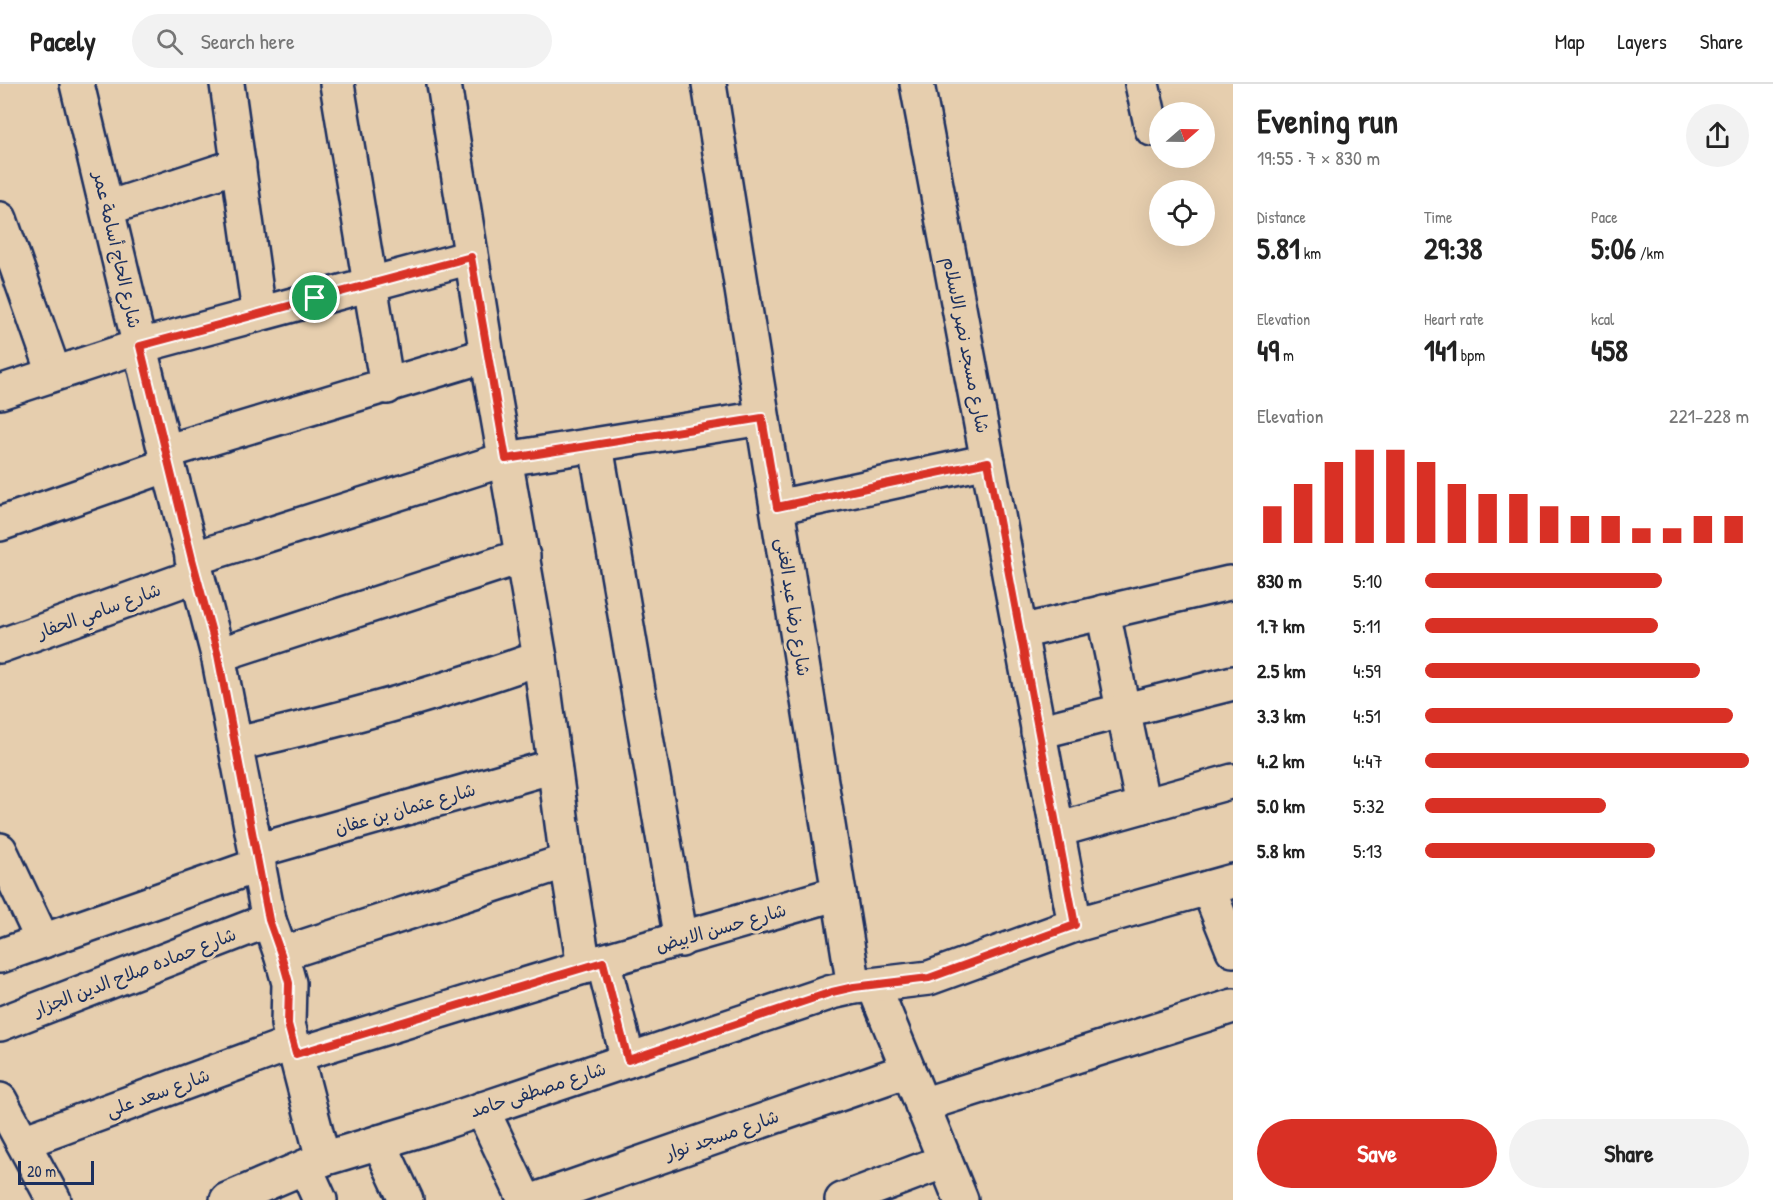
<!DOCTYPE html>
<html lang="en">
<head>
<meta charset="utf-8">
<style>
  :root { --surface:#fff; --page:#f2f2f2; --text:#222; --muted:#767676; --line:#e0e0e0; --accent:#d93025 }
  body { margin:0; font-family:"Patrick Hand","Playpen Sans Arabic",sans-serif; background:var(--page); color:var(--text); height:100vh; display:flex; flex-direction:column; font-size:22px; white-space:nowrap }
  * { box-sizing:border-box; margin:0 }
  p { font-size:20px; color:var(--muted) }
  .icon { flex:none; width:33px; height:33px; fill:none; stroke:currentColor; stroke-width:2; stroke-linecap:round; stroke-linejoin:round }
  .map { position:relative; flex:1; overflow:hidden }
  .panel { display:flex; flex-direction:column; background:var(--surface); width:540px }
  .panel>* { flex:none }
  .needle { width:39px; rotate:70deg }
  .buttons { position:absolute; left:1149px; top:18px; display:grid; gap:12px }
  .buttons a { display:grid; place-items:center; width:66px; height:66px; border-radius:50%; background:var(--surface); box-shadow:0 6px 24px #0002; font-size:30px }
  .scale { position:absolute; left:18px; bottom:15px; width:76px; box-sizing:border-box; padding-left:6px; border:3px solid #1b2f5e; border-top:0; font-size:16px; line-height:21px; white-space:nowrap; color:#1b2f5e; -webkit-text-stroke:4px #e6ceae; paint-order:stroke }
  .pin { position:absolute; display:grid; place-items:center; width:51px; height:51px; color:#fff; margin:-26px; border:3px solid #fff; border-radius:50%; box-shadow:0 2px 6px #0007 }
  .round { display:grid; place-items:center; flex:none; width:63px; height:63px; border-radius:32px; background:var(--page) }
  .head { display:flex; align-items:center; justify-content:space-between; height:102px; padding:0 24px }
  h1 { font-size:33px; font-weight:800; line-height:45px }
  .figures { display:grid; grid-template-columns:repeat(3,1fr); gap:9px; height:102px; padding:6px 24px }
  .figures div { display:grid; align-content:center }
  .figures b { font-size:30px; font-weight:800 }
  .figures small { font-size:16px; font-weight:400 }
  .figures p { font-size:16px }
  .chart { height:168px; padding:12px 24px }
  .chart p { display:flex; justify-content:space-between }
  .chart svg { width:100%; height:108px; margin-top:6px; stroke:var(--accent); stroke-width:6 }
  .action { display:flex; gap:12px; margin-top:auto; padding:12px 24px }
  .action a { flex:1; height:69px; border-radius:36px; background:var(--accent); color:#fff; font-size:24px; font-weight:800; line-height:69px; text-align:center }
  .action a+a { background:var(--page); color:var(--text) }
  ul { padding:0 24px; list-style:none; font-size:20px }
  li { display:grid; grid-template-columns:96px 72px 1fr; align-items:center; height:45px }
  li i { height:15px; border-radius:8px; background:var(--accent) }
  header { display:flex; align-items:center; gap:36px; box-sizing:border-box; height:84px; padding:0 30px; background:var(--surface); border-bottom:2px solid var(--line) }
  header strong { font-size:28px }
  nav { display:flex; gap:33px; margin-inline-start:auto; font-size:21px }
  .search { width:420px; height:54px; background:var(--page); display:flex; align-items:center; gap:15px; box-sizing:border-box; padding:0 21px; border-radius:33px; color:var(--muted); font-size:22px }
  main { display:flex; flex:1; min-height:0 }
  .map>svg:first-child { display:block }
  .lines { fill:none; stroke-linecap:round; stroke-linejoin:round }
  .minor-casing { stroke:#1b2f5e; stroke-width:38 }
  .minor { stroke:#e6ceae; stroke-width:33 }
  .route-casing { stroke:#fff; stroke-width:12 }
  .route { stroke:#d93025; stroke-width:8 }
  .labels { text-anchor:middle; stroke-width:6; stroke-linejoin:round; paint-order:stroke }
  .street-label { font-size:18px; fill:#1b2f5e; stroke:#e6ceae }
</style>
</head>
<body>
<header>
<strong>Pacely</strong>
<div class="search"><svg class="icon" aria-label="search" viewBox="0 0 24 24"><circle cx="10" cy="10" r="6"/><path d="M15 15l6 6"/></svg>Search here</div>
<nav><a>Map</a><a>Layers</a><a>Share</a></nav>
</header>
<main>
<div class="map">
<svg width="1233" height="1116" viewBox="0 0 1233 1116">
  <rect width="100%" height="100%" fill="#e6ceae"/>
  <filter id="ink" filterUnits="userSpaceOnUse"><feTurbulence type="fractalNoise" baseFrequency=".0167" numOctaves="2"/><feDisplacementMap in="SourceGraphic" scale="12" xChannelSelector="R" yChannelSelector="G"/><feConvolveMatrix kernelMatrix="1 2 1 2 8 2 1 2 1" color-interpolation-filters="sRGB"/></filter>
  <g filter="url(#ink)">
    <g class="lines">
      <!-- minor casing -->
      <g class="minor-casing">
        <g id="minor">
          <path d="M77 0 165 368 218 571 269 836 281 870 289 899 288 940 323 1075"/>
          <path d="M227 0 259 229"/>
          <path d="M337 0 387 303"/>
          <path d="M444 0 487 271 540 574 567 777 584 883"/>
          <path d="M709 0 854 903"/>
          <path d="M917 0 1075 841"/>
          <path d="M1142 0 1152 45"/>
          <path d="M108 124 239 81"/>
          <path d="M0 135 54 289"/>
          <path d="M0 308 140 262 471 173"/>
          <path d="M596 362 681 856"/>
          <path d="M165 368 487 271"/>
          <path d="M777 423 988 377"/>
          <path d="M0 440 168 381"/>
          <path d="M192 475 506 375 762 334"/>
          <path d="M1103 528 1143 722"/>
          <path d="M1020 548 1229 499"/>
          <path d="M0 562 197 491"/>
          <path d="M218 571 523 472"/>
          <path d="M1038 648 1233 599"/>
          <path d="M236 660C339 637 440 609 540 574"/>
          <path d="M1057 746 1233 697"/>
          <path d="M0 766 43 857"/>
          <path d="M256 767 554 682"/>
          <path d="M1208 804 1233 866"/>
          <path d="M281 870 567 777"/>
          <path d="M0 872 259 781"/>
          <path d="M603 877 628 976"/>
          <path d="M874 902 961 1116"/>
          <path d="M0 940 269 836"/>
          <path d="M296 971 603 877 839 809"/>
          <path d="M0 1016 54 1116"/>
          <path d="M922 1021 1233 922"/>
          <path d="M482 1025 525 1116"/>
          <path d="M23 1058 293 959"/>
          <path d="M379 1058 406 1116"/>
          <path d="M305 1083 320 1116"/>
          <path d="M227 1116 323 1075 426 1044 832 908 854 903 929 894 1075 841 1233 797"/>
          <path d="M535 1116 908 986"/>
          <path d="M842 1116 945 1077"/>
        </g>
      </g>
      <!-- minor -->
      <use href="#minor" class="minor"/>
    </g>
  </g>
  <g class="lines" filter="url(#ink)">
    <!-- route casing -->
    <g class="route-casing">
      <path id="route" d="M471 173 506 375 762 334 777 423 988 378 1075 841 929 894 854 903 832 908 628 976 603 878 296 970 288 940 289 899 281 870 269 836 218 571 192 475 140 262Z"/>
    </g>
    <!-- route -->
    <use href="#route" class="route"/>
  </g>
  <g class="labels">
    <!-- street labels -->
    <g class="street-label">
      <text transform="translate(117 166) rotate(77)" y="6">شارع الحاج أسامة عمر</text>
      <text transform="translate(966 261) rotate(79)" y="6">شارع مسجد نصر الاسلام</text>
      <text transform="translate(793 523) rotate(81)" y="6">شارع رضا عبد الغنى</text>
      <text transform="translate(99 527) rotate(-20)" y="6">شارع سامي الحفار</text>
      <text transform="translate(405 725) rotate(-16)" y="6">شارع عثمان بن عفان</text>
      <text transform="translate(721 844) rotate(-16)" y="6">شارع حسن الابيض</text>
      <text transform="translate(135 888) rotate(-21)" y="6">شارع حماده صلاح الدين الجزار</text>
      <text transform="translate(538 1006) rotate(-18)" y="6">شارع مصطفى حامد</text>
      <text transform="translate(158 1009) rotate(-20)" y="6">شارع سعد على</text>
      <text transform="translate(722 1051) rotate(-19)" y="6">شارع مسجد نوار</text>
    </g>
  </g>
</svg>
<div class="buttons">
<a><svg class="needle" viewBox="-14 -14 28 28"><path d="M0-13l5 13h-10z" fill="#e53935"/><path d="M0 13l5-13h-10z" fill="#767676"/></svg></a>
<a><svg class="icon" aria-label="locate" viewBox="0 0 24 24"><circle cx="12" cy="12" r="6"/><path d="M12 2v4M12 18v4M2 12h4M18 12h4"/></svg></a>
</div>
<div class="scale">20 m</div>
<div class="pin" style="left:315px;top:214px;background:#1e9e55"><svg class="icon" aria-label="arrive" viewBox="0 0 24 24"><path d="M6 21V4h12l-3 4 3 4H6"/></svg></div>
</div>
<section class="panel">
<div class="head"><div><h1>Evening run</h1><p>19:55 · 7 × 830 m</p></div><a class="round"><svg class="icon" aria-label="share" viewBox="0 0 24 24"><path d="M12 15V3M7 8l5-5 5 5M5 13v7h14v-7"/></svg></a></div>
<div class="figures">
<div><p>Distance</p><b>5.81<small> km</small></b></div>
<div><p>Time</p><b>29:38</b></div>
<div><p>Pace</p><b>5:06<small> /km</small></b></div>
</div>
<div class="figures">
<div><p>Elevation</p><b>49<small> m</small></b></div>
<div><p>Heart rate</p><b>141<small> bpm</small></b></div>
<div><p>kcal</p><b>458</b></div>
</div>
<div class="chart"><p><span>Elevation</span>221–228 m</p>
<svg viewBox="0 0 160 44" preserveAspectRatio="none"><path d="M5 44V29M15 44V20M25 44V11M35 44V6M45 44V6M55 44V11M65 44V20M75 44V24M85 44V24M95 44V29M105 44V33M115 44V33M125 44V38M135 44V38M145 44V33M155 44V33"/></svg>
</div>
<ul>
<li><b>830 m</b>5:10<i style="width:73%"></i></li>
<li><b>1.7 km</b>5:11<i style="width:72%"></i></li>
<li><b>2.5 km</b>4:59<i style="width:85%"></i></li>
<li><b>3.3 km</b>4:51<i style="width:95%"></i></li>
<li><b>4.2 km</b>4:47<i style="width:100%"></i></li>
<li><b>5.0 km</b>5:32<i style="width:56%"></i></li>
<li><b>5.8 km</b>5:13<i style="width:71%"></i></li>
</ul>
<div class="action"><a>Save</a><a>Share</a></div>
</section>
</main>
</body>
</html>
